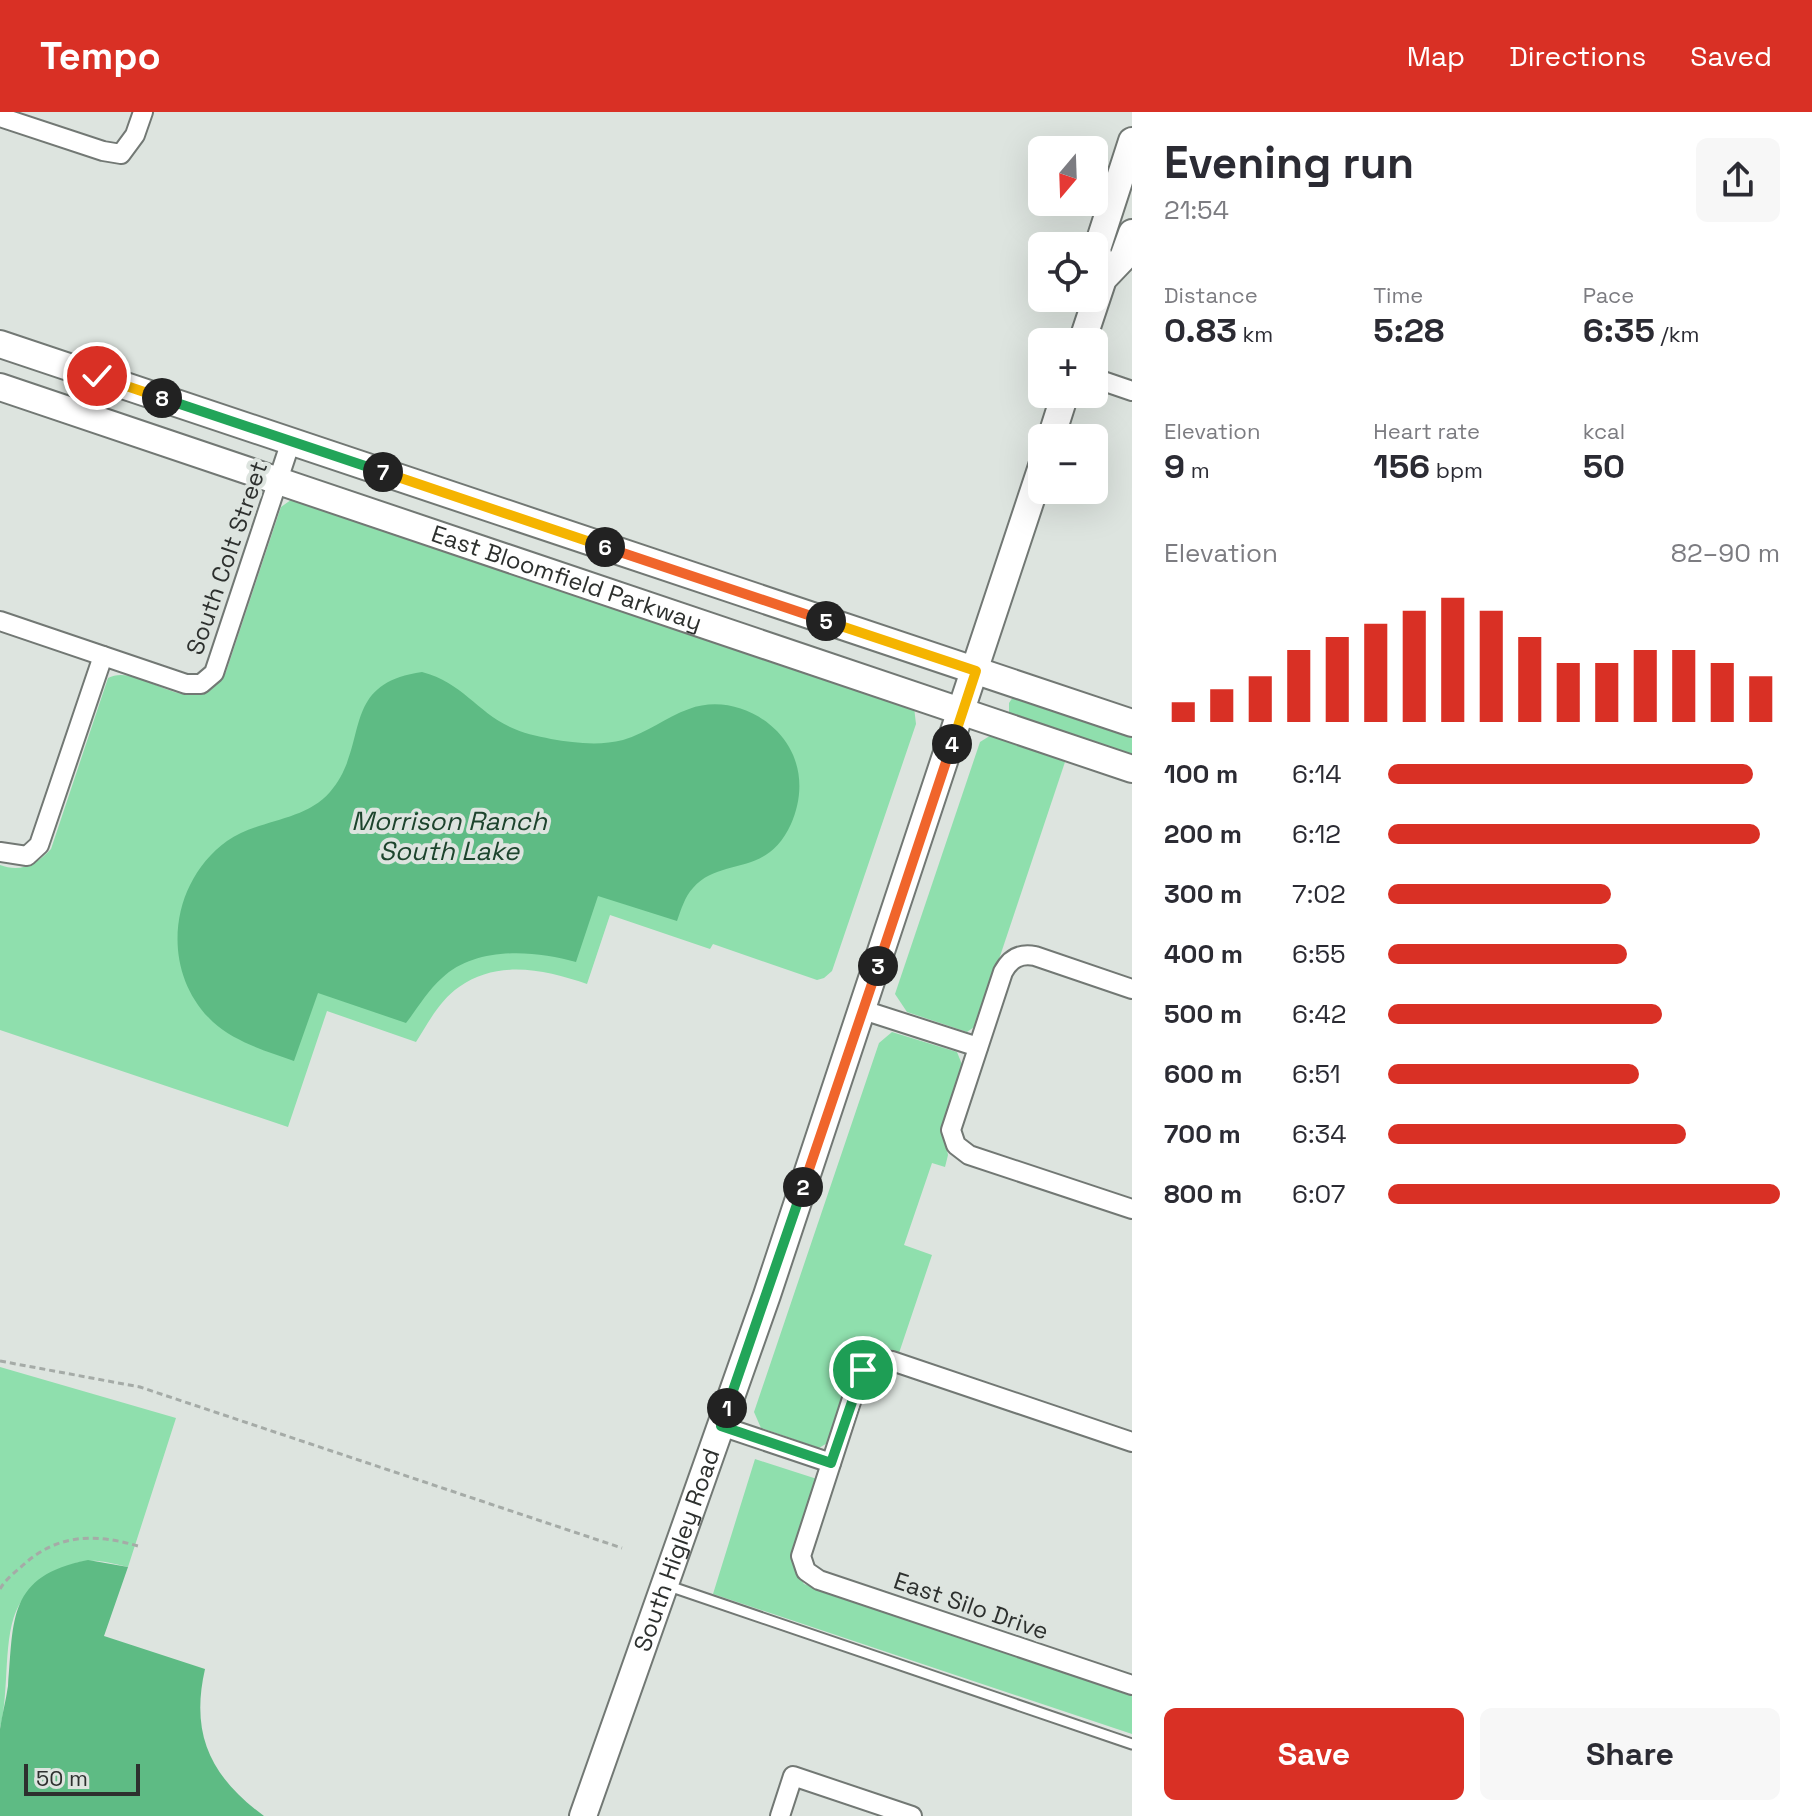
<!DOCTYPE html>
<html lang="en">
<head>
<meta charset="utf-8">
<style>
  :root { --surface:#fff; --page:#f7f7f7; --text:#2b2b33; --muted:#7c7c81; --accent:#d93025 }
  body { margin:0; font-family:"Space Grotesk",sans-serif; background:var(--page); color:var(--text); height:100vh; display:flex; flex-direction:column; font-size:30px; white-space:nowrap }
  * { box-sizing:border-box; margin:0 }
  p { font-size:26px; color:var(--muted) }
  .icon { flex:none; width:44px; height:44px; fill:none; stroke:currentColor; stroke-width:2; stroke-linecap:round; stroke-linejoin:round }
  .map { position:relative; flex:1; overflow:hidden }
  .side { display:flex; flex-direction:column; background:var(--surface); width:680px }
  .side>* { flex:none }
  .needle { width:52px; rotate:199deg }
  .fabs { position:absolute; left:1028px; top:24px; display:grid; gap:16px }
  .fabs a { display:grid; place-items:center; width:80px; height:80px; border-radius:12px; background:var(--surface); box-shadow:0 8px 32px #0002; font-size:40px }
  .scale { position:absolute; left:24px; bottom:20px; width:116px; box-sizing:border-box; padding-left:8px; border:4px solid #2d302e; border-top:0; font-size:22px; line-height:28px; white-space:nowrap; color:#2d302e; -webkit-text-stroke:6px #dde4df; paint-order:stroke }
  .pin { position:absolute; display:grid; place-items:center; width:68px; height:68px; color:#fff; margin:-34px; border:4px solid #fff; border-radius:50%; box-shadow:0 2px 8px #0007 }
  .km { position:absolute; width:40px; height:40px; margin:-20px; border-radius:50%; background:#222; color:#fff; font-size:22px; line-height:40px; text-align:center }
  .round { display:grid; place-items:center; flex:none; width:84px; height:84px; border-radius:12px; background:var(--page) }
  .summary { display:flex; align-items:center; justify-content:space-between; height:136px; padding:0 32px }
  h1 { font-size:44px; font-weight:800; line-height:60px }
  .stats { display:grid; grid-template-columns:repeat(3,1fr); gap:12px; height:136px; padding:8px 32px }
  .stats div { display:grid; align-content:center }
  .stats b { font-size:34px; font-weight:800 }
  .stats small { font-size:22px; font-weight:400 }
  .stats p { font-size:22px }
  .chart { height:224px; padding:16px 32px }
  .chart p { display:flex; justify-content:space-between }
  .chart svg { width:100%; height:144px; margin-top:8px; stroke:var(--accent); stroke-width:6 }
  .primary-button { display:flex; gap:16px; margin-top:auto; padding:16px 32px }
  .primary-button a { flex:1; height:92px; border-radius:12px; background:var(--accent); color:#fff; font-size:32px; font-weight:800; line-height:92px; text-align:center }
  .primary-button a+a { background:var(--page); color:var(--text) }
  ul { padding:0 32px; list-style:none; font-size:26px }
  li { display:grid; grid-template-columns:128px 96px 1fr; align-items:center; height:60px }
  li i { height:20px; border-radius:10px; background:var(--accent) }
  header { display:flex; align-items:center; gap:48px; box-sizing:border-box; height:112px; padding:0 40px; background:var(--accent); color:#fff }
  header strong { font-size:38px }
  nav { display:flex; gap:44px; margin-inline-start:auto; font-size:28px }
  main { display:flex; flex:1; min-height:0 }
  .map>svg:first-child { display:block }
  .green { fill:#8fdfad }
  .water { fill:#5ebb84 }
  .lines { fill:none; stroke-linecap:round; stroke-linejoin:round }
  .lane-casing { stroke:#727874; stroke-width:13 }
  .street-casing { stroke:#727874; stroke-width:22 }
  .secondary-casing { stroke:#727874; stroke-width:30 }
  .path { stroke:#a5aba7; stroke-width:3; stroke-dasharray:6 4; stroke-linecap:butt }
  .lane { stroke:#fff; stroke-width:9 }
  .street { stroke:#fff; stroke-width:18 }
  .secondary { stroke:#fff; stroke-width:26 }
  .split-1-casing { stroke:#fff; stroke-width:16 }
  .split-2-casing { stroke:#fff; stroke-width:16 }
  .split-3-casing { stroke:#fff; stroke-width:16 }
  .split-4-casing { stroke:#fff; stroke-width:16 }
  .split-5-casing { stroke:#fff; stroke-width:16 }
  .split-6-casing { stroke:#fff; stroke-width:16 }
  .split-7-casing { stroke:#fff; stroke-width:16 }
  .split-8-casing { stroke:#fff; stroke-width:16 }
  .split-9-casing { stroke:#fff; stroke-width:16 }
  .split-1 { stroke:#22a559; stroke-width:10 }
  .split-2 { stroke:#22a559; stroke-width:10 }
  .split-3 { stroke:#f0652b; stroke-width:10 }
  .split-4 { stroke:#f0652b; stroke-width:10 }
  .split-5 { stroke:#f5b400; stroke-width:10 }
  .split-6 { stroke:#f0652b; stroke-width:10 }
  .split-7 { stroke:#f5b400; stroke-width:10 }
  .split-8 { stroke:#22a559; stroke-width:10 }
  .split-9 { stroke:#f5b400; stroke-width:10 }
  .labels { text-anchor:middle; stroke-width:8; stroke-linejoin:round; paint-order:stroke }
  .street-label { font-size:24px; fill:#2d302e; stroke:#dde4df }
  .water-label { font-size:26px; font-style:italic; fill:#1d442d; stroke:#dde4df }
</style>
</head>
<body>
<header>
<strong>Tempo</strong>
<nav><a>Map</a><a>Directions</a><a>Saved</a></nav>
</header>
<main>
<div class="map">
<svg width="1132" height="1704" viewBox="0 0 1132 1704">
  <rect width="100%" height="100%" fill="#dde4df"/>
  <!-- green -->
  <g class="green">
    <path d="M295 385 914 595 916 612 832 859 824 866 817 868 713 832 710 837 610 803 587 872C545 858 499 847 459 875 440 888 428 911 416 930L327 899 288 1015 0 918V753C21 761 37 752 51 737L108 566C135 551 177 596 209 579 216 575 221 567 226 560L281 395Z"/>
    <path d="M1024 582 1132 618V650L1009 605V591L1013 585Z"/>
    <path d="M996 620 1067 644 977 913 967 920 907 900 895 882 980 630Z"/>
    <path d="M892 920 957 940 963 955 943 1018 948 1043 945 1055 932 1051 904 1133 932 1143 899 1241 882 1238 869 1244 829 1330 819 1336 761 1316 754 1300 879 931Z"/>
    <path d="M0 1255 176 1306 128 1455C92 1446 77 1444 47 1468 39 1475 24 1484 19 1493 2 1523 10 1580 0 1616Z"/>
    <path d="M755 1347 817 1367 793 1439 796 1457 804 1472 1132 1584V1622L713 1482Z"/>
  </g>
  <!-- water -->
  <g class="water">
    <path d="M422 560C463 571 476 599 510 615 522 621 537 624 551 627 574 631 600 634 623 628 647 621 666 605 689 597 726 583 770 602 789 635 803 659 802 687 791 712 766 767 721 744 693 776 685 784 681 798 677 809L598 784 576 850C534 838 476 834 442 866 427 879 418 896 406 911L318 881 294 949C266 939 235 930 213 910 159 859 169 771 227 729 258 707 304 710 330 680 371 632 338 572 422 560Z"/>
    <path d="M88 1448 128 1455 104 1524 205 1557C190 1623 211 1665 264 1704H0C0 1676 0 1645 0 1617 2 1603 6 1588 8 1574 14 1507 7 1464 88 1448Z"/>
  </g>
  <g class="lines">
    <!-- lane casing -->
    <g class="lane-casing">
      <path id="lane" d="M666 1473 1132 1632"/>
    </g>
    <!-- street casing -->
    <g class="street-casing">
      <g id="street">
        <path d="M0 5 103 39 121 42 135 23 143 0"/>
        <path d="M1094 266 1132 279"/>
        <path d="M0 509 186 572H201L214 561 291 329"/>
        <path d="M0 740 27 744 39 733 103 544"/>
        <path d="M1132 877 1035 844C1020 841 1010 847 1003 860L951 1018 956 1033 969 1043 1132 1097"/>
        <path d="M863 898 978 935"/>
        <path d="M721 1314 831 1351"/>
        <path d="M1132 1330 892 1249C877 1247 867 1252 859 1265L801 1444 806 1459 819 1468 1132 1573"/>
        <path d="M780 1704 793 1664 912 1704"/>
      </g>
    </g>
    <!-- secondary casing -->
    <g class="secondary-casing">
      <g id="secondary">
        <path d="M1103 167 1097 137 1132 29"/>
        <path d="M1082 230 1103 167 1123 146 1132 121"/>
        <path d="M0 232 1132 611"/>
        <path id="s1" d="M0 275 1132 657"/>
        <path d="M1051 326 1065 282"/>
        <path id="s2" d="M583 1704 767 1183 1042 354"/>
      </g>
    </g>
    <!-- path -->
    <g class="path">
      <path d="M0 1249 140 1275 622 1436"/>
      <path d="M0 1477C5 1468 14 1461 22 1454 58 1421 96 1421 141 1435"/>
    </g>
    <!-- lane -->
    <use href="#lane" class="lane"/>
    <!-- street -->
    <use href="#street" class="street"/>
    <!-- secondary -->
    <use href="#secondary" class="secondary"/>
  </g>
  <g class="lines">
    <!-- split-1 casing -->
    <g class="split-1-casing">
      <path id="split-1" d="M727 1296 721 1314 831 1351 863 1258"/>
    </g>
    <!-- split-2 casing -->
    <g class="split-2-casing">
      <path id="split-2" d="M727 1296 803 1075"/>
    </g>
    <!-- split-3 casing -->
    <g class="split-3-casing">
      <path id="split-3" d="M803 1075 878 854"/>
    </g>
    <!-- split-4 casing -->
    <g class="split-4-casing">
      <path id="split-4" d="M878 854 952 632"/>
    </g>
    <!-- split-5 casing -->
    <g class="split-5-casing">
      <path id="split-5" d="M826 509 976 559 952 632"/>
    </g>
    <!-- split-6 casing -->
    <g class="split-6-casing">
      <path id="split-6" d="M605 435 826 509"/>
    </g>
    <!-- split-7 casing -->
    <g class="split-7-casing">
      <path id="split-7" d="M383 360 605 435"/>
    </g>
    <!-- split-8 casing -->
    <g class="split-8-casing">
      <path id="split-8" d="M162 286 383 360"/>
    </g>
    <!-- split-9 casing -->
    <g class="split-9-casing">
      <path id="split-9" d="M97 264 162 286"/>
    </g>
    <!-- split-1 -->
    <use href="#split-1" class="split-1"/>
    <!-- split-2 -->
    <use href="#split-2" class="split-2"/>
    <!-- split-3 -->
    <use href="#split-3" class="split-3"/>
    <!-- split-4 -->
    <use href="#split-4" class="split-4"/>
    <!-- split-5 -->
    <use href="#split-5" class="split-5"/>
    <!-- split-6 -->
    <use href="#split-6" class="split-6"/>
    <!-- split-7 -->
    <use href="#split-7" class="split-7"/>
    <!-- split-8 -->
    <use href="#split-8" class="split-8"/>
    <!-- split-9 -->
    <use href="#split-9" class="split-9"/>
  </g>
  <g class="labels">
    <!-- street labels -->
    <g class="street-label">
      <text transform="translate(227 446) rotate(-71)" y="8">South Colt Street</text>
      <text dy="8" stroke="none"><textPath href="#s1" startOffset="598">East Bloomfield Parkway</textPath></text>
      <text dy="8" stroke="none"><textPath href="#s2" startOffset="282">South Higley Road</textPath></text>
      <text transform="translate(971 1494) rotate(19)" y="8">East Silo Drive</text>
    </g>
    <!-- water labels -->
    <g class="water-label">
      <text x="449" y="718">Morrison Ranch<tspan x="449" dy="30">South Lake</tspan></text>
    </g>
  </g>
</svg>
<div class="fabs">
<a><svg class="needle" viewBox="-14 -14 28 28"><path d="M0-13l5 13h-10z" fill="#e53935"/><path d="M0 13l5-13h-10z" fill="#7c7c81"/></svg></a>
<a><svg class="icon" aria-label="locate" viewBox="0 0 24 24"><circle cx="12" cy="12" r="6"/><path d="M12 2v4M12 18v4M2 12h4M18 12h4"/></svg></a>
<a>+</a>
<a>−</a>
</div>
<div class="scale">50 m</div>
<div class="pin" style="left:863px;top:1258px;background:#1e9e55"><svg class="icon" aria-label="arrive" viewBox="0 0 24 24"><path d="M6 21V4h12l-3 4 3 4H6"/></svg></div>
<div class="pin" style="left:97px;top:264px;background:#d93025"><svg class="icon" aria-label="check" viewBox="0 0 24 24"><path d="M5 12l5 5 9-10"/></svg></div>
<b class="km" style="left:727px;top:1296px">1</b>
<b class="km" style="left:803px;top:1075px">2</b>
<b class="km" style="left:878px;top:854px">3</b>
<b class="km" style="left:952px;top:632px">4</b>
<b class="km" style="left:826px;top:509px">5</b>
<b class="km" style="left:605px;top:435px">6</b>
<b class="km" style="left:383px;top:360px">7</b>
<b class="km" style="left:162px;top:286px">8</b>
</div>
<section class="side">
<div class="summary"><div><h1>Evening run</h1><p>21:54</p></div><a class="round"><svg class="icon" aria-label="share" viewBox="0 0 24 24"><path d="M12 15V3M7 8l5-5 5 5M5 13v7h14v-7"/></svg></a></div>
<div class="stats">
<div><p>Distance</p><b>0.83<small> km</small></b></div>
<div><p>Time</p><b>5:28</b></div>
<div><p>Pace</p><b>6:35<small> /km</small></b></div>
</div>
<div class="stats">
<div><p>Elevation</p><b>9<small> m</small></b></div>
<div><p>Heart rate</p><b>156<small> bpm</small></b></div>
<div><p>kcal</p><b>50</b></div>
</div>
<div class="chart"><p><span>Elevation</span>82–90 m</p>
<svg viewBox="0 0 160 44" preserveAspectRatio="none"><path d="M5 44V38M15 44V34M25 44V30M35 44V22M45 44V18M55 44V14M65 44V10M75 44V6M85 44V10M95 44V18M105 44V26M115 44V26M125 44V22M135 44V22M145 44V26M155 44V30"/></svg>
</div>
<ul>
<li><b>100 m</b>6:14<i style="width:93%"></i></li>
<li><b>200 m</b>6:12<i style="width:95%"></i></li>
<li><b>300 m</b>7:02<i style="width:57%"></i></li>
<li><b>400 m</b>6:55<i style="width:61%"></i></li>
<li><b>500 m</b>6:42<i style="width:70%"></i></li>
<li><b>600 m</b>6:51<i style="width:64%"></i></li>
<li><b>700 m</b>6:34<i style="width:76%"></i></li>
<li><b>800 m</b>6:07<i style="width:100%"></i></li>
</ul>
<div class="primary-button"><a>Save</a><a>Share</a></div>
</section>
</main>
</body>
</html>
